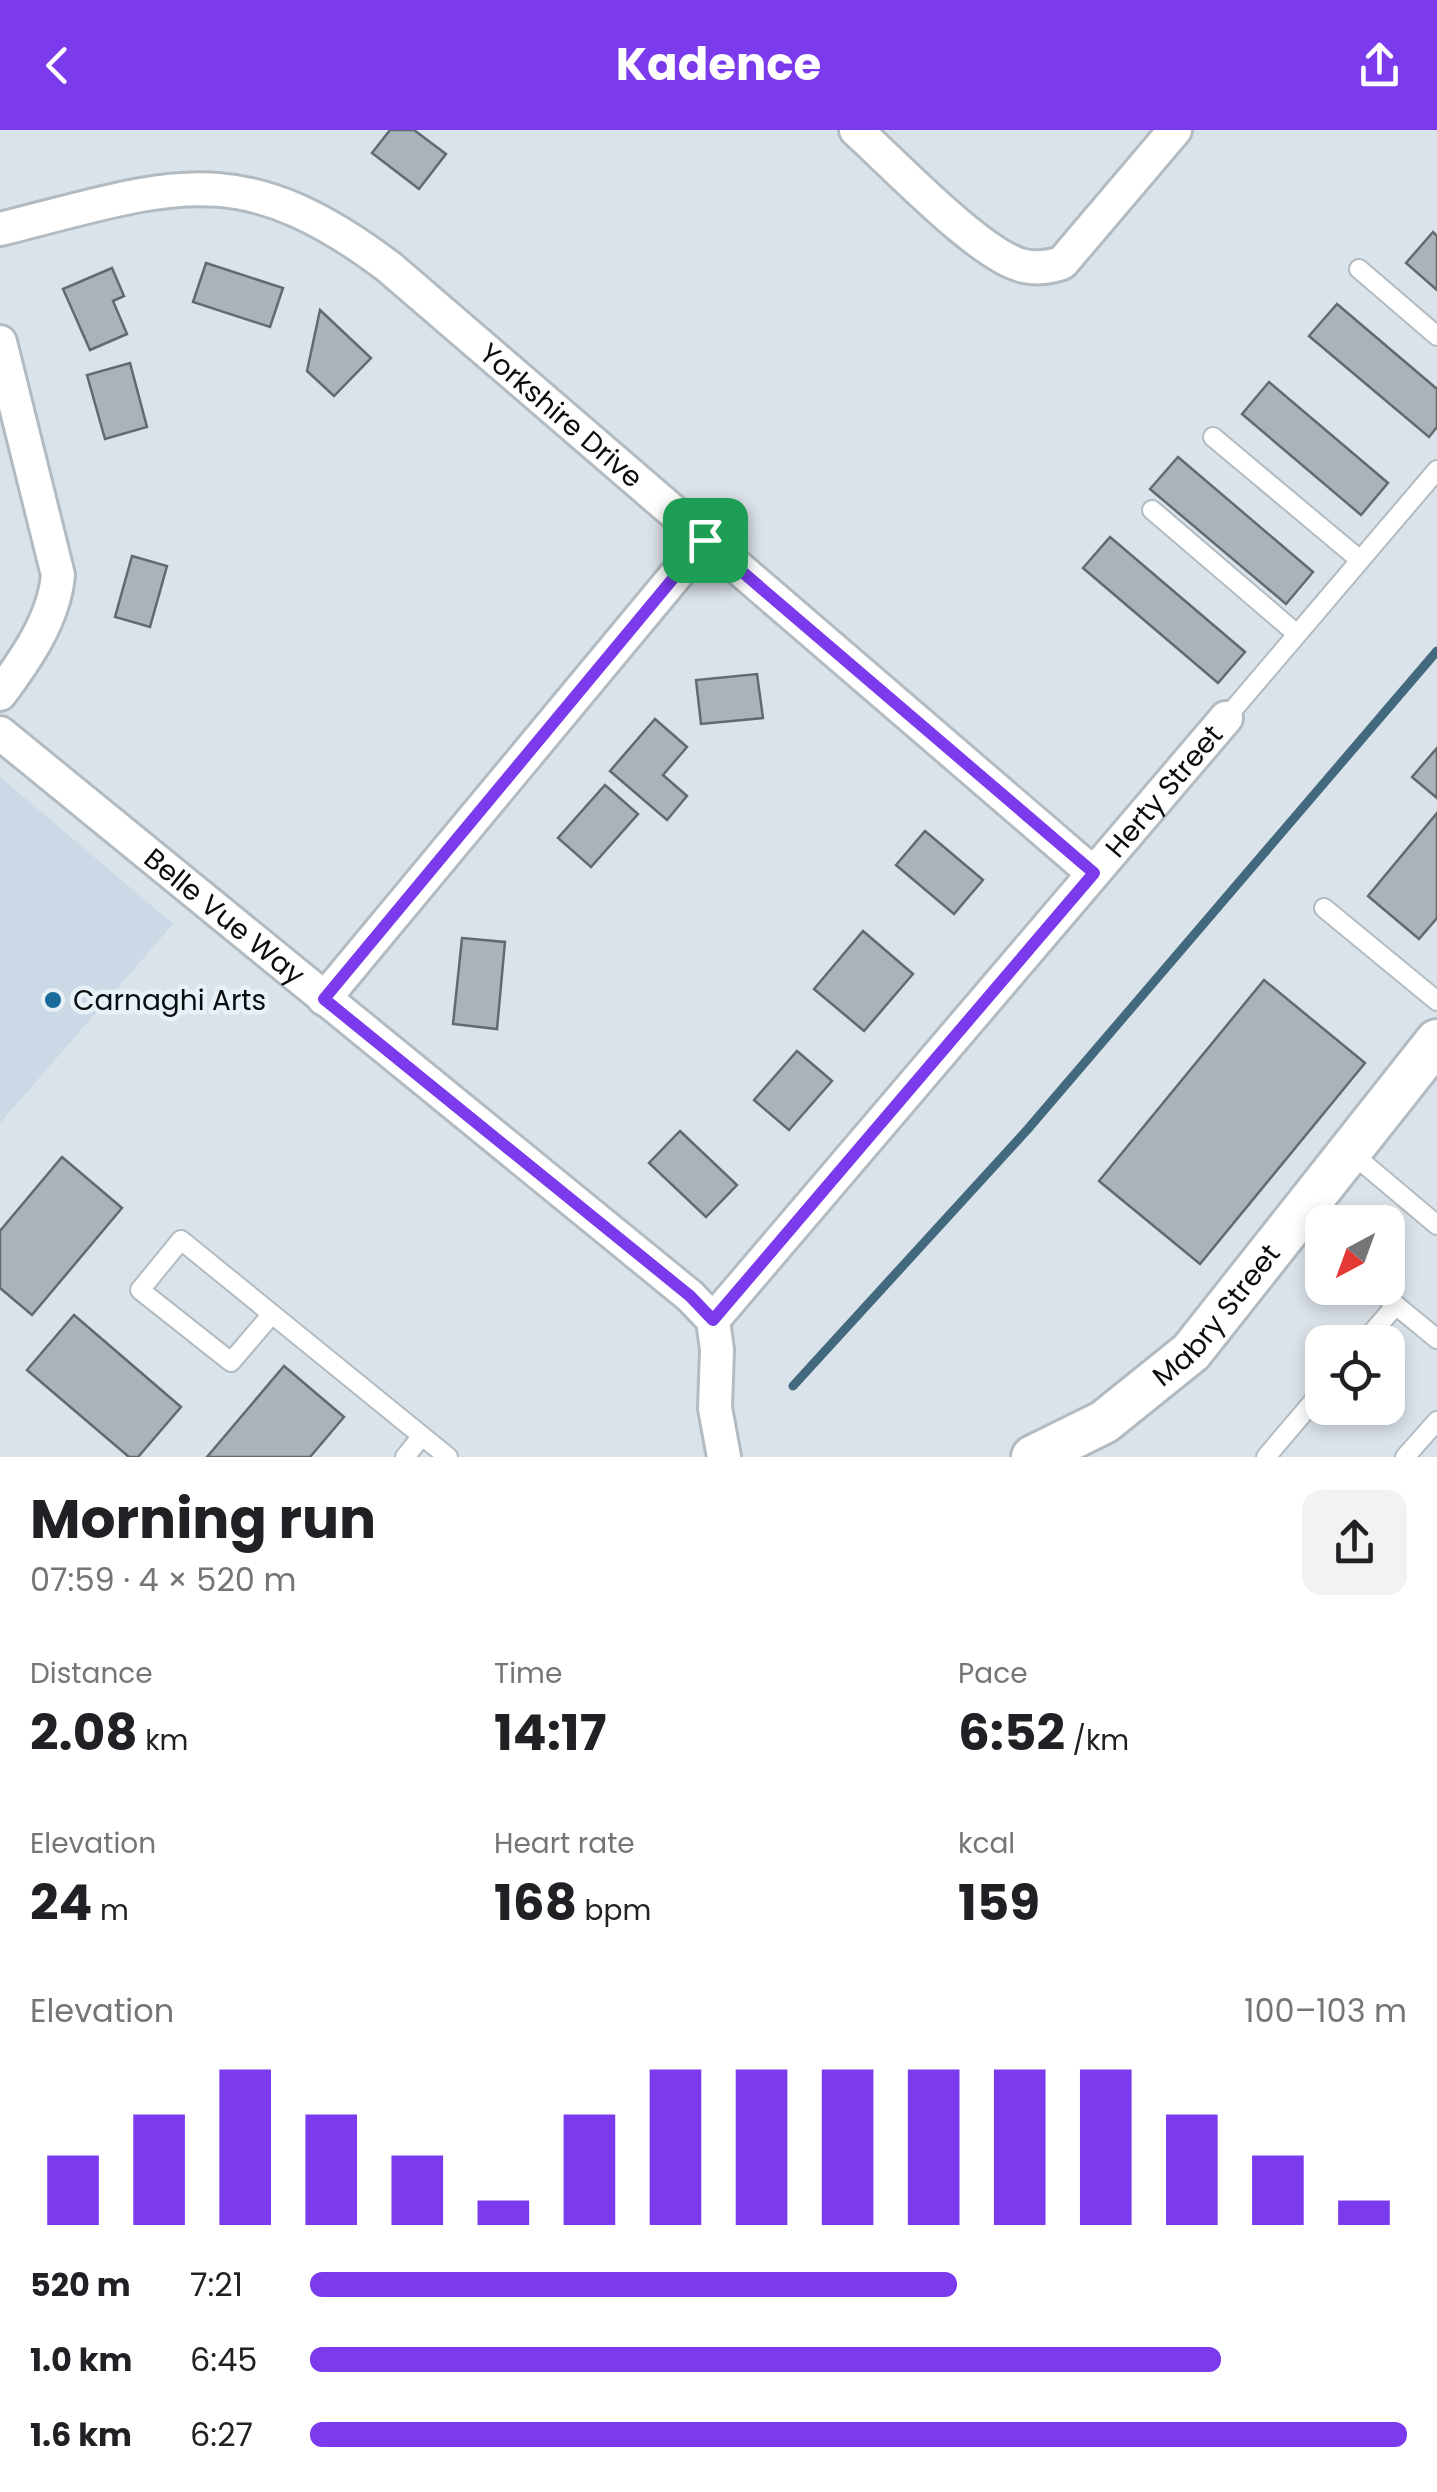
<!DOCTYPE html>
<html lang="en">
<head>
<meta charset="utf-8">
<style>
  :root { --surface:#fff; --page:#f2f2f2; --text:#202124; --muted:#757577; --accent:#7c3aed }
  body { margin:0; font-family:Poppins,sans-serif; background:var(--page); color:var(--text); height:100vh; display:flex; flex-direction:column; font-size:38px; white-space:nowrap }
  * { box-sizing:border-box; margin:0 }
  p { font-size:32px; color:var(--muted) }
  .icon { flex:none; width:55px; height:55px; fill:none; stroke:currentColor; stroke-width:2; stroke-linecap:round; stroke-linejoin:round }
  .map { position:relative; height:1327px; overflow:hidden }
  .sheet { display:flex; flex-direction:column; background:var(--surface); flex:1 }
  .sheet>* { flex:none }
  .needle { width:65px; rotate:221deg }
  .buttons { position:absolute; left:1305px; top:1075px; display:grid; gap:20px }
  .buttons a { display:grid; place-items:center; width:100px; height:100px; border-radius:20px; background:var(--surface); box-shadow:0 5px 15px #0003; font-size:50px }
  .pin { position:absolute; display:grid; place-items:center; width:85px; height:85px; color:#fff; margin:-42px; border-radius:20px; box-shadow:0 5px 15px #0006 }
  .round { display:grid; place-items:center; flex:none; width:105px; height:105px; border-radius:20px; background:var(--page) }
  .head { display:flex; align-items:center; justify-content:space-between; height:170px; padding:0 30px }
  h1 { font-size:55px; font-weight:700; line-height:75px }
  .stats { display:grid; grid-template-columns:repeat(3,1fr); gap:15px; height:170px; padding:10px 30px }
  .stats div { display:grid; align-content:center }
  .stats b { font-size:50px; font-weight:700 }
  .stats small { font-size:28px; font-weight:400 }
  .stats p { font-size:28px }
  .chart { height:280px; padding:20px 30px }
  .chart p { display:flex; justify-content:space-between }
  .chart svg { width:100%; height:180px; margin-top:10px; stroke:var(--accent); stroke-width:6 }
  ul { padding:0 30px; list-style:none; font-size:32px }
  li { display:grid; grid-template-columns:160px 120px 1fr; align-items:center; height:75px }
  li i { height:25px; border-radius:12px; background:var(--accent) }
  header { display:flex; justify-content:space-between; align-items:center; height:130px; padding:0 30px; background:var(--accent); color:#fff; font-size:45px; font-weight:700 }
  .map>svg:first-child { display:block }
  .built { fill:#cad9e5 }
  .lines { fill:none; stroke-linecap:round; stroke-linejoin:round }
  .stream { stroke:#42697d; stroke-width:9 }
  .building { fill:#abb3ba; stroke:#626a6f; stroke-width:2.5 }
  .service-casing { stroke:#b2bbc1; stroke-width:22 }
  .minor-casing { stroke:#b2bbc1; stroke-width:38 }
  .tertiary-casing { stroke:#b2bbc1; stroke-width:48 }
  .service { stroke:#fff; stroke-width:18 }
  .minor { stroke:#fff; stroke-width:32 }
  .tertiary { stroke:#fff; stroke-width:42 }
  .route-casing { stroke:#fff; stroke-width:20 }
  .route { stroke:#7c3aed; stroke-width:12 }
  .poi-dot { fill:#186a9b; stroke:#e8f1f7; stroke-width:4 }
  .labels { text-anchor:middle; stroke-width:9; stroke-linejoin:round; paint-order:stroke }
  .street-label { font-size:28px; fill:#0a0d10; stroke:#e8f1f7 }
  .poi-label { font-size:28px; fill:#0a0d10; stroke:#e8f1f7; text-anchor:start }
</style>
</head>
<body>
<header><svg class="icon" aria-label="back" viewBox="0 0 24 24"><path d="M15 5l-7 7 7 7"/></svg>Kadence<svg class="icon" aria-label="share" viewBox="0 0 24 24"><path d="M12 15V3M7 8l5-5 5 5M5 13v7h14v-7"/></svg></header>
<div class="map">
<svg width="1437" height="1327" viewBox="0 0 1437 1327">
  <rect width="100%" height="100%" fill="#dbe3ea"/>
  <!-- built -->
  <path class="built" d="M0 647 173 794 0 993Z"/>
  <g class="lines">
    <!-- stream -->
    <path class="stream" d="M793 1256 1027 1000 1437 521"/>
  </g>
  <!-- building -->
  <g class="building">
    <path d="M390 0H414L446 24 419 59 372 23Z"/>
    <path d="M1433 102 1437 106V160L1406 133Z"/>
    <path d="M206 133 283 158 270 197 193 172Z"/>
    <path d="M112 138 124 166 113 171 127 204 90 220 63 159Z"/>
    <path d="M1337 174 1437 259V297L1429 307 1309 206Z"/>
    <path d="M320 180 371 228 334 266 307 241Z"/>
    <path d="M130 233 147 297 105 309 87 245Z"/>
    <path d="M1269 252 1388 353 1361 385 1242 284Z"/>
    <path d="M1178 327 1313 442 1286 474 1150 359Z"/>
    <path d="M1110 407 1245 522 1218 553 1083 438Z"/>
    <path d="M132 426 167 436 150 497 115 487Z"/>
    <path d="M757 544 763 588 701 594 696 550Z"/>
    <path d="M655 589 687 617 663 645 687 666 667 690 610 641Z"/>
    <path d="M1437 618V668L1412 647Z"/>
    <path d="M605 655 638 684 591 737 558 708Z"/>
    <path d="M1437 683V788L1419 809 1368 766Z"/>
    <path d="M925 701 983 750 954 784 896 735Z"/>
    <path d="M863 801 913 844 864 901 814 859Z"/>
    <path d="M462 808 505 812 497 899 453 894Z"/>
    <path d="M1264 850 1365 933 1200 1134 1099 1051Z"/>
    <path d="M797 921 832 951 789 1000 754 970Z"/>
    <path d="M680 1001 737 1055 706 1087 649 1033Z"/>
    <path d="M62 1027 122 1078 32 1185 0 1158V1101Z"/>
    <path d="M74 1185 181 1277 138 1327H129L27 1240Z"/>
    <path d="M284 1236 344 1287 310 1327H207Z"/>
  </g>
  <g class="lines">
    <!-- service casing -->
    <g class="service-casing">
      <g id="service">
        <path d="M1359 139 1437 206"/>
        <path d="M1213 307 1360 430"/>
        <path d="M1152 380 1297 504"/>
        <path d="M1226 588 1437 340"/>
        <path d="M1324 778 1437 871"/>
        <path d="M1349 1021 1437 1095"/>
        <path d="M1296 1092 1322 1114"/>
        <path d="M1375 1158 1437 1209"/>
        <path d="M272 1184 231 1232 140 1160 181 1110 448 1327"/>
        <path d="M1364 1212 1396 1175"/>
        <path d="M405 1327 422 1306"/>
        <path d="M1266 1327 1322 1261"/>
        <path d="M1405 1327 1437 1291"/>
      </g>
    </g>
    <!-- minor casing -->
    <g class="minor-casing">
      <g id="minor">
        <path d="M856 0C892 32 981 127 1024 136 1038 139 1049 137 1062 133L1175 0"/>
        <path id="s1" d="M0 99C169 57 237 22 389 137L1093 743"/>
        <path d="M0 212 58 445C54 489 26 529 0 564"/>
        <path id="s2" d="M0 603 690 1166 713 1190 717 1220 715 1278 724 1327"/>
        <path d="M324 869 705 410"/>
        <path id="s3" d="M713 1190 1226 588"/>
      </g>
    </g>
    <!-- tertiary casing -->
    <g class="tertiary-casing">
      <g id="tertiary">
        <path id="s4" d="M1033 1327 1104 1292 1191 1222 1437 911"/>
      </g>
    </g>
    <!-- service -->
    <use href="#service" class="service"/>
    <!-- minor -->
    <use href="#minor" class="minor"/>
    <!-- tertiary -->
    <use href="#tertiary" class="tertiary"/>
  </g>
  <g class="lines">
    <!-- route casing -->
    <g class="route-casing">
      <path id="route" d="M705 410 1094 743 713 1190 690 1166 324 869Z"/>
    </g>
    <!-- route -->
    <use href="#route" class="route"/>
  </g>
  <!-- markers -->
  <circle class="poi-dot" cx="53" cy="870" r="10"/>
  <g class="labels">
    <!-- street labels -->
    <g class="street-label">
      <text dy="10" stroke="none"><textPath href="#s1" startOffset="640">Yorkshire Drive</textPath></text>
      <text dy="10" stroke="none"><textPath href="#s3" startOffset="695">Herty Street</textPath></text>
      <text dy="10" stroke="none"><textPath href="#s2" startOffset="290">Belle Vue Way</textPath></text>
      <text dy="10" stroke="none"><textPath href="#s4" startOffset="235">Mabry Street</textPath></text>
    </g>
    <!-- poi labels -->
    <g class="poi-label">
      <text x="73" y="880">Carnaghi Arts</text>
    </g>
  </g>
</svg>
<div class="buttons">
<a><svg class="needle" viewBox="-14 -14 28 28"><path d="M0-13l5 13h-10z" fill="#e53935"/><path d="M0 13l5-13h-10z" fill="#757577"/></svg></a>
<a><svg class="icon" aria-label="locate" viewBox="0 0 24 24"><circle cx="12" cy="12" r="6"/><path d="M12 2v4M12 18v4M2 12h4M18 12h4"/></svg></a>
</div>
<div class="pin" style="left:705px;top:410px;background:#1e9e55"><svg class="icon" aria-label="arrive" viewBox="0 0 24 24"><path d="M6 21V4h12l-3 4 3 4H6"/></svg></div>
</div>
<section class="sheet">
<div class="head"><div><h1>Morning run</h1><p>07:59 · 4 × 520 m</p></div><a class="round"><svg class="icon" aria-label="share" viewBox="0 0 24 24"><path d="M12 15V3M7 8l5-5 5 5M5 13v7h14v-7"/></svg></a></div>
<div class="stats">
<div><p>Distance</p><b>2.08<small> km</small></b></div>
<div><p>Time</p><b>14:17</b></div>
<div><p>Pace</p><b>6:52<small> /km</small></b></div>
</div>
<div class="stats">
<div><p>Elevation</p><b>24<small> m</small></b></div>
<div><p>Heart rate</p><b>168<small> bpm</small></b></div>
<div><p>kcal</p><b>159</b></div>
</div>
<div class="chart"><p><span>Elevation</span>100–103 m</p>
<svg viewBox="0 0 160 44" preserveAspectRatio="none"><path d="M5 44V27M15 44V17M25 44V6M35 44V17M45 44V27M55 44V38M65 44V17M75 44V6M85 44V6M95 44V6M105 44V6M115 44V6M125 44V6M135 44V17M145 44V27M155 44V38"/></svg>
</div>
<ul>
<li><b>520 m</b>7:21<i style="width:59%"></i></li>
<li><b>1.0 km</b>6:45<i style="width:83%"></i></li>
<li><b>1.6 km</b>6:27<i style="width:100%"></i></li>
</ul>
</section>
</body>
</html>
